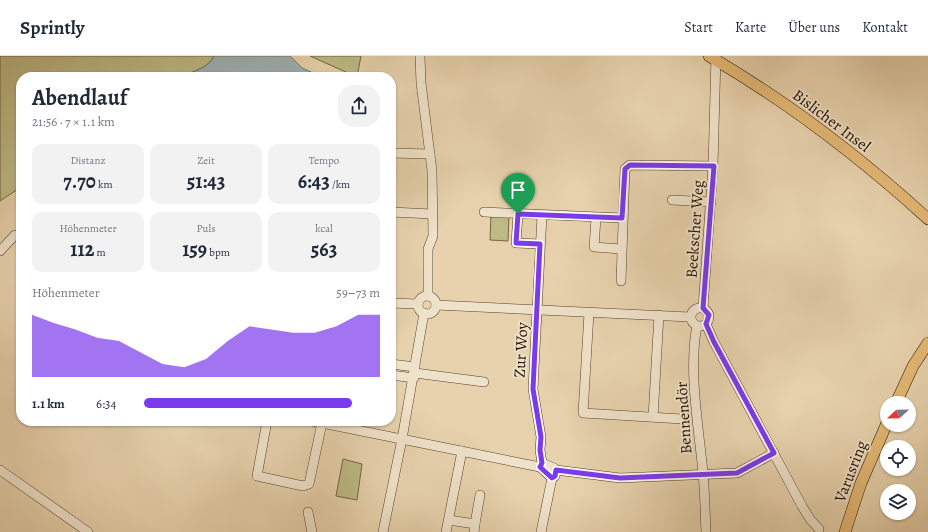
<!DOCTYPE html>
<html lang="de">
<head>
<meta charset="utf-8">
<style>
  :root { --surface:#fff; --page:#f2f2f3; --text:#1f2937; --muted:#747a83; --line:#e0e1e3; --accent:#7c3aed }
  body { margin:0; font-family:Alegreya,serif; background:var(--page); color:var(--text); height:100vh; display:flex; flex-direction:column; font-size:15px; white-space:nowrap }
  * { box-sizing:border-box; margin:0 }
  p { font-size:13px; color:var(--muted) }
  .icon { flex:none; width:22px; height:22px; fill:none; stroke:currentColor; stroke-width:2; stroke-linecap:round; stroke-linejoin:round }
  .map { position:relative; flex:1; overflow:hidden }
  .sheet { position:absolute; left:16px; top:16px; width:380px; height:354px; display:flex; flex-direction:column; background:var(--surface); border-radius:16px; box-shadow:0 1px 3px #0004 }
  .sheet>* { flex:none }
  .needle { width:26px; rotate:248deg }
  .fabs { position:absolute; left:880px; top:340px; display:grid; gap:8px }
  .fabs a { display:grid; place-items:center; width:36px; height:36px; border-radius:50%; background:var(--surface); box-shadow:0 1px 3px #0004; font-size:20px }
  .pin { position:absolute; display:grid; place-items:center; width:34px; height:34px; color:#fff; margin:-41px -17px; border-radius:50% 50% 50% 0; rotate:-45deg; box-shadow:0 0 4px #0007 }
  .pin .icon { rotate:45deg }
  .round { display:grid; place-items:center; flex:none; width:42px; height:42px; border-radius:16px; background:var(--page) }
  .head { display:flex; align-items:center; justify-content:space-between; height:68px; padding:0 16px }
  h1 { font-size:22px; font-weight:700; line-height:30px }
  .metrics { display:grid; grid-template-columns:repeat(3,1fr); gap:6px; height:68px; padding:4px 16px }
  .metrics div { display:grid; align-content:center; border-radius:10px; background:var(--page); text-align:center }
  .metrics b { font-size:20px; font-weight:700 }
  .metrics small { font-size:11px; font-weight:400 }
  .metrics p { font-size:11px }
  .chart { height:112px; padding:8px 16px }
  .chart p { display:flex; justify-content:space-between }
  .chart svg { width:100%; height:72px; margin-top:4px; fill:var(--accent); opacity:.7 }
  ul { padding:0 16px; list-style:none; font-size:13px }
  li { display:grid; grid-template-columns:64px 48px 1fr; align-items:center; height:30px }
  li i { height:10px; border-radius:5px; background:var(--accent) }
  header { display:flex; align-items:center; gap:24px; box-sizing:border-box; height:56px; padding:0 20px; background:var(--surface); border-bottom:1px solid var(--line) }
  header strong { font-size:19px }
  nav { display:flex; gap:22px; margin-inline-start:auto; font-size:14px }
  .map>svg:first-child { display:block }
  .green { fill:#bdba85; stroke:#726642 }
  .water { fill:#9db4b7; stroke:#6e736e }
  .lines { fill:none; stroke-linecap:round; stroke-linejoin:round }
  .minor-casing { stroke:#57412b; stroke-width:10 }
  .major-casing { stroke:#271100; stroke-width:12 }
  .minor { stroke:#efe2ca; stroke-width:9 }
  .major { stroke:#e4b976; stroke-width:11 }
  .route-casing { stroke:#fff; stroke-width:8 }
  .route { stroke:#7c3aed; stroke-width:5 }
  .labels { text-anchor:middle; stroke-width:3.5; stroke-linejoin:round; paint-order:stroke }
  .street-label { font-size:16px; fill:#271100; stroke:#efe2ca }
</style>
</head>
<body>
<header>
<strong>Sprintly</strong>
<nav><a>Start</a><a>Karte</a><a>Über uns</a><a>Kontakt</a></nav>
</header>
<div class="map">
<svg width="928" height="476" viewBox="0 0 928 476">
  <rect width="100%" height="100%" fill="#e7d2ad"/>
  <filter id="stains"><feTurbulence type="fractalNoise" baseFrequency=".005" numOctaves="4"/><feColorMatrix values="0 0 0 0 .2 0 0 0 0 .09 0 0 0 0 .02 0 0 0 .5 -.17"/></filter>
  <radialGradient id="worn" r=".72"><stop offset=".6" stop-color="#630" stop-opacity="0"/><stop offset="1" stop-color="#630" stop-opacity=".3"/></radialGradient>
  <!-- green -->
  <g class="green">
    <path d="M0 0H214C208 13 190 17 177 21H21V131L0 145Z"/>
    <path d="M310 0H361L357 21Z"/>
    <path d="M491 158 509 159 508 185 490 184Z"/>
    <path d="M343 403 362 408 357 444 336 440Z"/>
  </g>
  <!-- water -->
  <path class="water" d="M214 0H290L302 12 322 21H177C190 17 208 13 214 0Z"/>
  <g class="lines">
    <!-- minor casing -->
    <g class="minor-casing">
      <g id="minor">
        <path d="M420 0 421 27 432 115 433 180 428 193V240"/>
        <path d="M391 97 430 98"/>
        <path d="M672 144 711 146"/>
        <path d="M391 156 432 158"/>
        <path d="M484 156 622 162"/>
        <path d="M518 158 516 187 540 188"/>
        <path d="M542 159 533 333 541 381 540 394 542 407"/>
        <path d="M596 162 594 191 621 193"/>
        <path d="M0 195 15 179"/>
        <path d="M621 225 625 113 630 109 713 110"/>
        <circle cx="427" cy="249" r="9"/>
        <path d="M391 247 418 248"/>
        <path d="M436 249 690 261"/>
        <circle cx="700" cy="261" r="9"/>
        <path d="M703 252 713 110 716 0"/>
        <path d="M589 257 583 357 682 363"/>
        <path d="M706 268 714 286 802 450 810 463 819 473"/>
        <path d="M697 270C688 314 699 373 703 417 705 437 705 457 706 476"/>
        <path d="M391 308 415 311"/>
        <path d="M415 317 484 326"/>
        <path d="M391 319 414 322"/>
        <path d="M653 361 659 259"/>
        <path d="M267 365 257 420 303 430 309 428 322 367"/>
        <path d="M312 365 540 411"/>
        <path d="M0 414 88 476"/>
        <path d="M556 414 555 420 552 422 540 411 542 407 554 412 556 414 620 422 737 417 774 397"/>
        <path d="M308 456 312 476"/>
        <path d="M449 464 475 468 474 476"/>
        <path d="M475 468 480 439"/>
        <path d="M383 476 402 383 424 257"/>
        <path d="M446 476 462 395"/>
        <path d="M541 476 552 422"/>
      </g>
    </g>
    <!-- major casing -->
    <g class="major-casing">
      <g id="major">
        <path d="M709 0C788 46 861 102 928 163"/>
        <path d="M896 347 913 310 928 287"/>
        <path d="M845 476 861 427 887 367"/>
      </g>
    </g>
    <!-- minor -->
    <use href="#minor" class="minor"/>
    <!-- major -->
    <use href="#major" class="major"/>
  </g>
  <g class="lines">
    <!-- route casing -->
    <g class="route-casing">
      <path id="route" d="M630 109 714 110 703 252 709 259 706 268 714 286 774 397 737 417 620 422 556 414 555 420 552 422 540 411 542 407 540 394 541 381 533 333 540 188 516 187 518 158 622 162 625 113Z"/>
    </g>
    <!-- route -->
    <use href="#route" class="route"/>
  </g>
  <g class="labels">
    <!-- street labels -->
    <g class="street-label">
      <text transform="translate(832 64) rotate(37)" y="6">Bislicher Insel</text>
      <text transform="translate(694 173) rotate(-86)" y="6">Beekscher Weg</text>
      <text transform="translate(520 294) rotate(-87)" y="6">Zur Woy</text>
      <text transform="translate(683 362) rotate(-94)" y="6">Bennendör</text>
      <text transform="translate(850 415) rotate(-69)" y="6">Varusring</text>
    </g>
  </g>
  <rect width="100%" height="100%" filter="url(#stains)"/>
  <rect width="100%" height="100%" fill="url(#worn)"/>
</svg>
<div class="fabs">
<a><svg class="needle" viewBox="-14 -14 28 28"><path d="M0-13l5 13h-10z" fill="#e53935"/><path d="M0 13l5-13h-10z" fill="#747a83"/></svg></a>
<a><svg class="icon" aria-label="locate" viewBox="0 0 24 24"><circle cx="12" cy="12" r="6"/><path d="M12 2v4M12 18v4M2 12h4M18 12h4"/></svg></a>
<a><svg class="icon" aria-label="layers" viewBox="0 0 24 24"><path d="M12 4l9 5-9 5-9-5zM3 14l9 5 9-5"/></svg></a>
</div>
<div class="pin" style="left:518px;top:158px;background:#1e9e55"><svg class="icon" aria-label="arrive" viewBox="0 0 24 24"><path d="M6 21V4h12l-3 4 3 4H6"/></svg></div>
<section class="sheet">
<div class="head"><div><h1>Abendlauf</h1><p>21:56 · 7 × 1.1 km</p></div><a class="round"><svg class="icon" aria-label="share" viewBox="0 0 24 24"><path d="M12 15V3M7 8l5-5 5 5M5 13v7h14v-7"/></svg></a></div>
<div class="metrics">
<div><p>Distanz</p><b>7.70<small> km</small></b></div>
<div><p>Zeit</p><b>51:43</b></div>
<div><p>Tempo</p><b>6:43<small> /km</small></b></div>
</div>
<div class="metrics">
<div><p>Höhenmeter</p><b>112<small> m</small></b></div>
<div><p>Puls</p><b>159<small> bpm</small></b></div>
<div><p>kcal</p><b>563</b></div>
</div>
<div class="chart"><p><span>Höhenmeter</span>59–73 m</p>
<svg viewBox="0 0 160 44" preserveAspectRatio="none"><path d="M0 44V6L10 11L20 15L30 20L40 22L50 29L60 36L70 38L80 33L90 22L100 13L110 15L120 17L130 17L140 13L150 6L160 6V44z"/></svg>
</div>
<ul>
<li><b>1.1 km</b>6:34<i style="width:88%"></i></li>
</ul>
</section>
</div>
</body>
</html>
